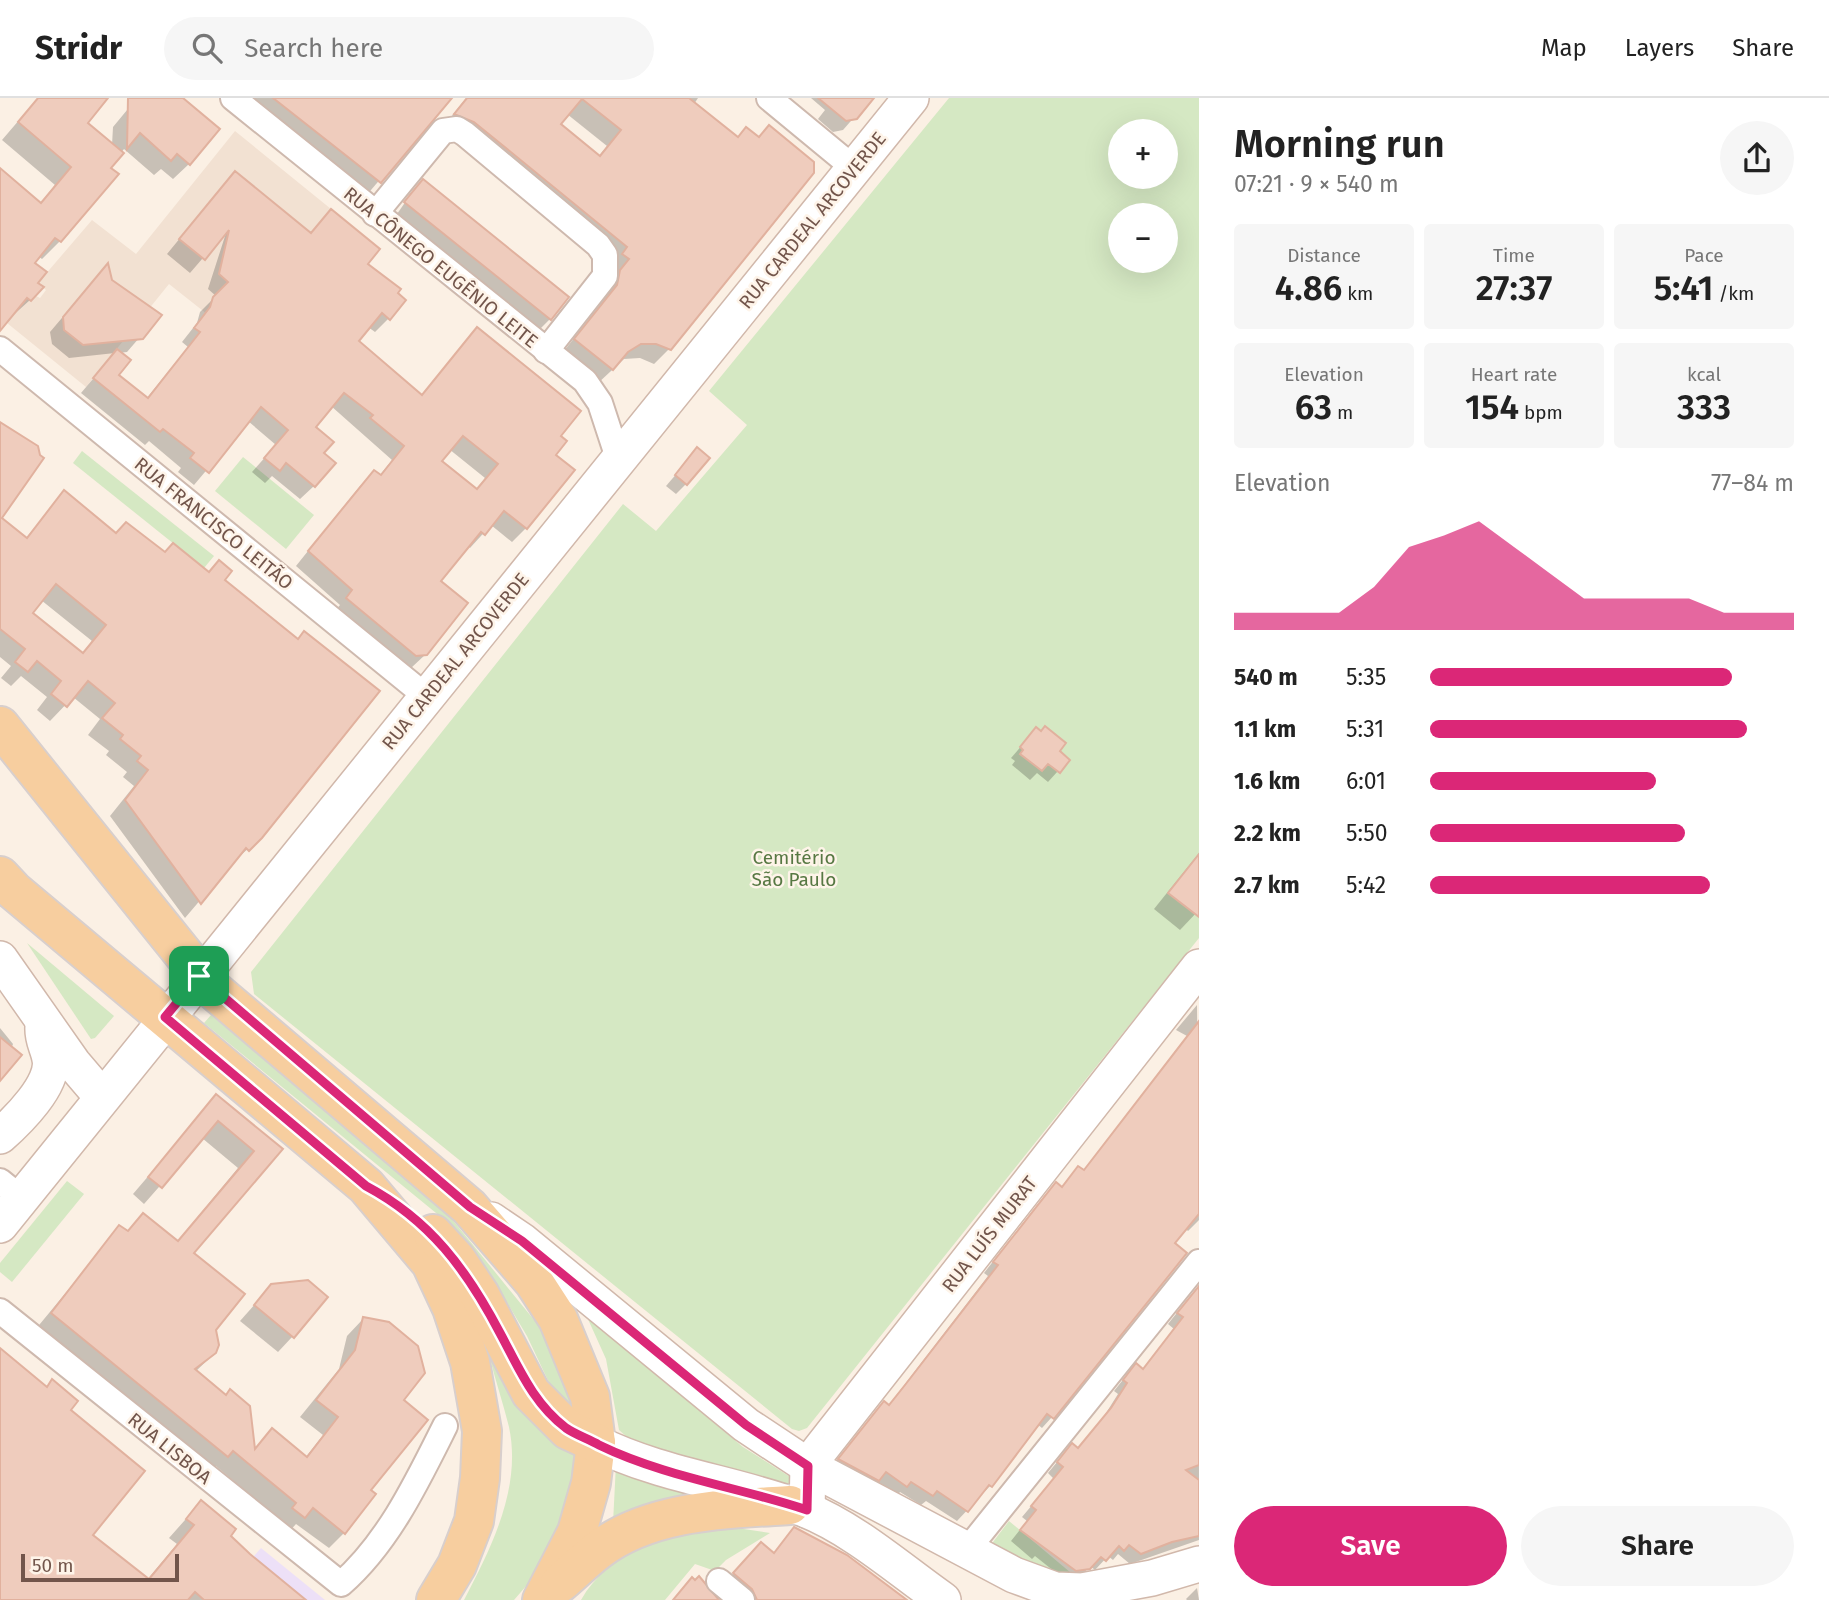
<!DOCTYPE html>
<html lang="en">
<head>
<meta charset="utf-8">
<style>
  :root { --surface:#fff; --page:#f6f6f6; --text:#222; --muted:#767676; --line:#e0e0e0; --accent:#db2777 }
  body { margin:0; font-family:"Fira Sans",sans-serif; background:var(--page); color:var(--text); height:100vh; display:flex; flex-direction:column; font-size:26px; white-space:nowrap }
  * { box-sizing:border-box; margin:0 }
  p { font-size:23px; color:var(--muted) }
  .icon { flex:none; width:38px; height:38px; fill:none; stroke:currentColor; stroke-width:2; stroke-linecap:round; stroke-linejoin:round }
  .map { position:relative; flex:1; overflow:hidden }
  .sheet { display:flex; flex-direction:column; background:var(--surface); width:630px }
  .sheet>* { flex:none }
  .controls { position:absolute; left:1108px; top:21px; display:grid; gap:14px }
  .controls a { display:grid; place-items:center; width:70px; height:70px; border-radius:50%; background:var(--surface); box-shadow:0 7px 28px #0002; font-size:35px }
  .scale { position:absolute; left:21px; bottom:18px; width:158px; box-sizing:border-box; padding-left:7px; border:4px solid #72554b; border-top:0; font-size:19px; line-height:24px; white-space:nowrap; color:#72554b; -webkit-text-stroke:5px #fef4e9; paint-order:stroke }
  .pin { position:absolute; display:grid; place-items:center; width:60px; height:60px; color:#fff; margin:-30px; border-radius:14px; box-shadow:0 4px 10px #0006 }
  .round { display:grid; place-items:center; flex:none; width:74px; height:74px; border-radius:37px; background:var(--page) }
  .overview { display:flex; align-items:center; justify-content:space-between; height:119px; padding:0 35px }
  h1 { font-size:38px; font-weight:600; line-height:52px }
  .figures { display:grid; grid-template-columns:repeat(3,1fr); gap:10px; height:119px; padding:7px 35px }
  .figures div { display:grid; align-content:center; border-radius:7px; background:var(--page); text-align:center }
  .figures b { font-size:35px; font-weight:600 }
  .figures small { font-size:19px; font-weight:400 }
  .figures p { font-size:19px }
  .chart { height:196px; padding:14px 35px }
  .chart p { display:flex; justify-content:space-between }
  .chart svg { width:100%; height:126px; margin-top:7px; fill:var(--accent); opacity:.7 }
  .primary-button { display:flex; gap:14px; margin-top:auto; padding:14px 35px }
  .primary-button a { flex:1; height:80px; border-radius:42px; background:var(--accent); color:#fff; font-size:28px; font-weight:600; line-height:80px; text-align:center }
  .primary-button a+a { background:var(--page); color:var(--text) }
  ul { padding:0 35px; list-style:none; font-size:23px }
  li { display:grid; grid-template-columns:112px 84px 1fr; align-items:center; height:52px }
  li i { height:18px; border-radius:9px; background:var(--accent) }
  header { display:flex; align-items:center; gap:42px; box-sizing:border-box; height:98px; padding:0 35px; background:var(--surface); border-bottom:2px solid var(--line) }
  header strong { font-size:33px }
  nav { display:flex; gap:38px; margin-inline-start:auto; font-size:24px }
  .search { width:490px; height:63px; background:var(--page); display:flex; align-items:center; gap:18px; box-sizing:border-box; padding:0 24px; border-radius:38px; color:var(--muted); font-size:26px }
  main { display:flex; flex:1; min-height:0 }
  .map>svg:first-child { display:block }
  .residential { fill:#f2e1d2 }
  .education { fill:#ede0f7 }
  .green { fill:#d5e8c3; fill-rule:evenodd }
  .shadow { fill:#0003; fill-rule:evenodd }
  .building { fill:#efccbd; stroke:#e1b19e; stroke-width:2; fill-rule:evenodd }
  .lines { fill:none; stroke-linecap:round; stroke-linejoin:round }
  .street-casing { stroke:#ceb9ae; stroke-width:28 }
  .secondary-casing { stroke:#d1b8ab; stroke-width:38 }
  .primary-casing { stroke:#d8cfcd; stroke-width:42 }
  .street { stroke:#fff; stroke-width:24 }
  .secondary { stroke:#fff; stroke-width:35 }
  .primary { stroke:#f7ce9f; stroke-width:38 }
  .route-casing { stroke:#fff; stroke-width:14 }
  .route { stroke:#db2777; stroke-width:9 }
  .labels { text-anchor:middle; stroke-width:5; stroke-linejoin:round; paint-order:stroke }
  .street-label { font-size:19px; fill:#72554b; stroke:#fef4e9 }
  .park-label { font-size:19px; fill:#577843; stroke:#fef4e9 }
</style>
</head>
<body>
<header>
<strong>Stridr</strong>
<div class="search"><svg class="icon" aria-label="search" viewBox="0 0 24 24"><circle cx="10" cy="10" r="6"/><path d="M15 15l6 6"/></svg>Search here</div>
<nav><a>Map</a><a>Layers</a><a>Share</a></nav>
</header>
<main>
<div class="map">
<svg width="1199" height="1502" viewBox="0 0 1199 1502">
  <rect width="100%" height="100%" fill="#fbf0e4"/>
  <!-- residential -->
  <path class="residential" d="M235 33 331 111 231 235 169 186 86 289 7 225 27 200 31 203 36 198 40 200 46 192 38 185 92 122 136 156Z"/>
  <!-- education -->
  <path class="education" d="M261 1450 325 1502H216Z"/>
  <!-- green -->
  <g class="green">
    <path d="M949 0H1199V840L807 1330 799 1333 792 1331 254 896 251 874 623 406 656 433 747 327 709 293ZM1120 33H1166V79H1120ZM1120 117H1166V163H1120Z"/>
    <path d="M82 353 214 458 204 470 73 365Z"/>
    <path d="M243 359 314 417 286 451 215 393Z"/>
    <path d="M27 845 114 918 95 940 91 941Z"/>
    <path d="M211 917 447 1115 539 1228 558 1264 571 1297 570 1307 562 1304 552 1291 527 1238 482 1163 447 1124 204 925Z"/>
    <path d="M67 1083 84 1096 12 1184 0 1174V1165Z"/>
    <path d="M587 1219 743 1349 798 1384 796 1391 716 1375 628 1340 619 1332 606 1261Z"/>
    <path d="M489 1257 577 1355 572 1399 540 1472 514 1502H464C491 1450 522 1390 509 1329 503 1305 495 1281 489 1257Z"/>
    <path d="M616 1366 710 1393 613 1425Z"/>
    <path d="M1009 1423 1077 1480 1056 1487 987 1452Z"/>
    <path d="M717 1427 770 1435 726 1462 715 1473 695 1466 665 1502H581C608 1454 666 1437 717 1427Z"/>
  </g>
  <!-- shadow -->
  <g class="shadow">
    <path d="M38 0H105L86 25 112 47 113 29 137 0H181L189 66 173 81 161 71 154 77 124 51 109 70 116 76 60 143 42 161 38 158 32 165 36 185 30 202 0 229V73L40 106 55 87 2 42Z"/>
    <path d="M239 0H445L448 2 365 99Z"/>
    <path d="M466 0H698L694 6 669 251 654 266 640 260 624 261 597 286 561 257 602 204 613 165 441 32ZM567 16 607 48 598 59 558 26Z"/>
    <path d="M811 0H871L843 32 833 34 818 21 825 12Z"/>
    <path d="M222 89 310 136 331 113 366 166 389 220 375 234 368 229 357 243 421 298 477 231 559 338 526 430 512 444 491 427 470 450 468 448 439 484 426 556 411 570 402 571 334 514 340 507 296 468 360 388 374 374 379 378 392 362 331 308 314 329 322 355 314 388 300 401 272 378 265 385 252 374 276 347 248 323 194 387 178 374 181 370 149 343 145 347 81 295 115 255 69 260 52 246 50 234 95 181 110 183 122 192H127L159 217 127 254 119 255 117 277 146 301 188 249 182 244 197 225 200 214 216 198 208 191 227 132 190 175 167 156ZM449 351 485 380 476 392 440 363Z"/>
    <path d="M413 93 550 221 540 231 397 116Z"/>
    <path d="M697 352 686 386 676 396 666 388Z"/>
    <path d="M64 395 115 437 222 482 261 739 231 766 185 820 110 718 134 688 123 679 127 674 106 657 109 653 88 637 100 621 73 599 50 623 37 612 47 599 21 578 11 588 1 580 11 568 0 559V453L25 441ZM41 502 92 543 82 556 31 515Z"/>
    <path d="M1036 631 1068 662 1048 684 1037 675 1030 682 1012 667 1015 663 1011 660Z"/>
    <path d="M1199 755V812L1180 832 1154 811Z"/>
    <path d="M1197 907 1199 1122 1188 1133 1185 1130 1052 1319 1042 1330 1037 1326 990 1388 957 1423 926 1403 921 1407 900 1394 896 1399 875 1384 867 1392 829 1372 874 1315 884 1305 888 1308 895 1299 988 1178 984 1175 1045 1097 1056 1086 1060 1090 1078 1070 1083 1073 1187 938 1176 932Z"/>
    <path d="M0 930 13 946 0 981Z"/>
    <path d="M216 999 281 1051 192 1156 214 1231 215 1255 195 1274 254 1351 272 1332 305 1360 323 1337 300 1319 339 1271 347 1238 363 1221 402 1302 368 1392 345 1434 329 1450 296 1426 287 1436 281 1423 216 1368 210 1374 35 1232 120 1129 126 1134 143 1117 177 1144 238 1070 202 1040 144 1106 133 1096Z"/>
    <path d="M272 1187 293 1238 278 1254 240 1223Z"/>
    <path d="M1199 1187V1442L1130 1466 1118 1456 1113 1462 1108 1458 1095 1472 1090 1468 1078 1481 1065 1482 1035 1458 1032 1461 1011 1443 1027 1423 1022 1419 1054 1381 1048 1375 1062 1358 1077 1352 1101 1323 1118 1296 1114 1293 1126 1278 1142 1272 1174 1231 1168 1226Z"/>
    <path d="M0 1253 69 1312 90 1437 147 1482 177 1446 169 1440 201 1404 228 1438 304 1502H0Z"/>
    <path d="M795 1431 903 1502H740L724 1487 750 1457 773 1456Z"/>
    <path d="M1197 1490 1199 1502H1187L1186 1501Z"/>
  </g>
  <!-- building -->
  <g class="building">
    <path d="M38 0H108L88 25 124 55 111 70 119 76 61 144 55 140 35 165 47 174 38 185 44 189 31 203 27 200 0 233V70L41 105 71 69 18 24Z"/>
    <path d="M128 0H183L220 31 190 67 177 56 171 63 140 35 127 51Z"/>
    <path d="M273 0H452L381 85Z"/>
    <path d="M467 0H689L738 39 746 29 759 39 769 27 814 64V75L671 252 656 246H641L628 254 613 272 574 241 617 187 620 172 629 161 622 156 627 149 474 24 454 16ZM582 1 621 32 600 58 561 26Z"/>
    <path d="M818 0H874L857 21 846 23Z"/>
    <path d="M235 73 311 135 331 111 380 151 368 166 401 191 398 195 406 202 390 222 382 215 359 243 422 297 477 229 581 313 561 338 567 343 556 357 575 372 527 431 504 413 485 437 481 434 441 483 468 505 427 557 416 558 346 500 352 492 308 453 374 372 381 377 404 348 370 320 373 317 344 295 316 329 334 344 324 355 336 365 315 389 286 365 280 373 264 360 288 332 261 309 209 375 190 360 194 355 163 331 160 334 93 280 117 251 131 262 119 277 148 300 200 234 194 230 210 209 213 199 228 184 219 176 229 132 205 162 179 141ZM463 338 498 366 477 391 442 363Z"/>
    <path d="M423 81 569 199 551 222 404 104Z"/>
    <path d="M108 165 112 182 162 217 143 241 83 247 64 232 63 219Z"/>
    <path d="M0 324 38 348 40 357 44 360 2 420 27 440 64 392 116 435 126 424 165 454 173 445 209 474 219 462 232 473 225 482 298 541 304 533 380 593 262 740 249 753 246 750 201 806 125 702 148 672 137 663 141 658 120 641 123 637 102 620 115 605 88 583 67 609 51 596 61 583 37 563 28 574 15 564 25 551 0 531ZM56 486 106 527 83 555 33 515Z"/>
    <path d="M697 349 710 360 687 387 675 377Z"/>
    <path d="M1045 628 1066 645 1060 653 1070 662 1060 675 1048 666 1042 673 1020 656 1023 652 1020 649 1036 629 1041 633Z"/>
    <path d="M1199 756V819L1168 795Z"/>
    <path d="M1199 923V1116L1175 1145 1187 1155 1054 1321 1047 1316 992 1389 989 1387 968 1414 937 1393 933 1398 911 1384 907 1389 886 1374 879 1383 838 1361 884 1303 889 1307 905 1287 998 1167 993 1164 1056 1084 1062 1089 1078 1068 1084 1072Z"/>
    <path d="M0 939 22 957 0 983Z"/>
    <path d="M216 996 283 1051 194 1155 245 1196 216 1232 219 1247 216 1255 195 1271 226 1297 230 1291 250 1308 255 1351 272 1330 307 1359 338 1319 316 1302 355 1252 363 1219 389 1224 418 1248 425 1275 404 1302 428 1322 371 1392 376 1396 345 1436 313 1410 305 1420 292 1410 296 1405 233 1353 228 1359 51 1215 119 1127 128 1133 143 1115 178 1143 254 1053 218 1023 162 1090 148 1079Z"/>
    <path d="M308 1182 328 1199 294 1240 254 1207 271 1186Z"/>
    <path d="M1199 1188V1367L1186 1372 1199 1382V1438L1172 1444 1141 1456 1129 1447 1124 1453 1119 1448 1106 1463 1101 1459 1090 1471 1076 1473 1020 1432 1036 1412 1031 1408 1063 1369 1057 1364 1072 1345 1078 1350 1111 1310 1127 1285 1123 1282 1136 1265 1143 1271 1183 1219 1177 1215Z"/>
    <path d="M0 1250 47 1289 52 1281 78 1303 71 1312 145 1373 93 1437 149 1481 194 1427 186 1421 201 1402 236 1431 231 1438 250 1456 306 1502H204L195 1494 188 1502H0Z"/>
    <path d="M794 1429 847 1457 907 1502H757L752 1491 733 1475 761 1444 774 1455Z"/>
    <path d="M699 1478 719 1502H673L692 1479 695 1482Z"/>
  </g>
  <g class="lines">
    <!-- street casing -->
    <g class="street-casing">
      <g id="street">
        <path d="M233 0 585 283 600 305 618 360"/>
        <path d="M769 0 855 71"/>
        <path d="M375 116 443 33 457 31 465 36 598 147 605 157V178L546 253"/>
        <path d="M0 251 427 599"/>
        <path d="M0 1083 21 1100"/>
        <path d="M0 1213 341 1486C388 1445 417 1384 445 1328"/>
        <path d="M967 1452 1199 1164"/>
        <path d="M719 1483 742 1502"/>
      </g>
    </g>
    <!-- secondary casing -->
    <g class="secondary-casing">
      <g id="secondary">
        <path d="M0 861 73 965 102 999"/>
        <path d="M0 1038C17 1023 55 986 50 961 48 949 42 942 43 929"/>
        <path d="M491 1122 522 1143 746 1327 808 1368 1014 1477 1055 1492 1082 1493 1152 1480 1199 1466"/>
        <path d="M0 1127 911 0"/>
        <path d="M596 1345C662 1378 736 1385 804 1411 854 1431 899 1471 943 1502"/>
        <path d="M807 1412 808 1368 819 1353 1199 869"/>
      </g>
    </g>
    <!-- primary casing -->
    <g class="primary-casing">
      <g id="primary">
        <path d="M0 628 210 889 469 1109 534 1184 558 1221 590 1299 596 1345 591 1385 577 1434 542 1502"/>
        <path d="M0 778 14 793 366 1088 431 1165 452 1210 470 1264 482 1333 480 1380 474 1423 457 1467 436 1502"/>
        <path d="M433 1136 456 1161 480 1197 531 1295 568 1332 596 1345"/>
        <path d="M560 1485C572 1475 584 1463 597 1453 650 1412 726 1411 790 1407"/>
      </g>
    </g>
    <!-- street -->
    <use href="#street" class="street"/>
    <!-- secondary -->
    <use href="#secondary" class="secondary"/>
    <!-- primary -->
    <use href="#primary" class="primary"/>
  </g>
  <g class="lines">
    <!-- route casing -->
    <g class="route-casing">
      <path id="route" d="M199 878 470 1109 522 1143 746 1327 808 1368 807 1412C738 1389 665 1379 599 1347 589 1341 576 1337 566 1330 533 1305 519 1270 500 1235 467 1172 430 1122 366 1088L165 919Z"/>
    </g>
    <!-- route -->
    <use href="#route" class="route"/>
  </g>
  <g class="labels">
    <!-- street labels -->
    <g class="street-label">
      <text transform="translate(812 122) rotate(-51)" y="7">RUA CARDEAL ARCOVERDE</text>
      <text transform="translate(441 169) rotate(39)" y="7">RUA CÔNEGO EUGÊNIO LEITE</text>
      <text transform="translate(214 425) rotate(39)" y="7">RUA FRANCISCO LEITÃO</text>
      <text transform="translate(455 563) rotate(-51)" y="7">RUA CARDEAL ARCOVERDE</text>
      <text transform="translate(989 1136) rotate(-52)" y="7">RUA LUÍS MURAT</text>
      <text transform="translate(170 1350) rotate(39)" y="7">RUA LISBOA</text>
    </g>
    <!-- park labels -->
    <g class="park-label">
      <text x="794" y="766">Cemitério<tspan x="794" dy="22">São Paulo</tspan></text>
    </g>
  </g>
</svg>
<div class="controls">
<a>+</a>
<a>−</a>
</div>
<div class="scale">50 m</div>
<div class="pin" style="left:199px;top:878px;background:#1e9e55"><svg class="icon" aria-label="arrive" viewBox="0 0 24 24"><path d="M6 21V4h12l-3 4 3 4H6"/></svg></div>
</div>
<section class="sheet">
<div class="overview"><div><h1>Morning run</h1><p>07:21 · 9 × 540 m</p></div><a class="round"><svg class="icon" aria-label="share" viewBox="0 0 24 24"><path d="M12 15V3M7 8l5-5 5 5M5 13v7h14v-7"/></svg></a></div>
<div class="figures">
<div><p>Distance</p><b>4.86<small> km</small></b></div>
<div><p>Time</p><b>27:37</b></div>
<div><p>Pace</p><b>5:41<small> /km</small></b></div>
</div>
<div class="figures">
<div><p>Elevation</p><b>63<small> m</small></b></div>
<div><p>Heart rate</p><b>154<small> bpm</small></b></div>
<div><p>kcal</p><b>333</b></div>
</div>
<div class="chart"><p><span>Elevation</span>77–84 m</p>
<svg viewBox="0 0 160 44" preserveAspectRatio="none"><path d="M0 44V38L10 38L20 38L30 38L40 29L50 15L60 11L70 6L80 15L90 24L100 33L110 33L120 33L130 33L140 38L150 38L160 38V44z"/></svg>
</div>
<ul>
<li><b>540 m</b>5:35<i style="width:83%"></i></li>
<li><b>1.1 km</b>5:31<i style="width:87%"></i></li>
<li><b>1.6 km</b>6:01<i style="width:62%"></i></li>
<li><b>2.2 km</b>5:50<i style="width:70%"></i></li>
<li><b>2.7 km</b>5:42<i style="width:77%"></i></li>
</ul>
<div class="primary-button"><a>Save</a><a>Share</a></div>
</section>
</main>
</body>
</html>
